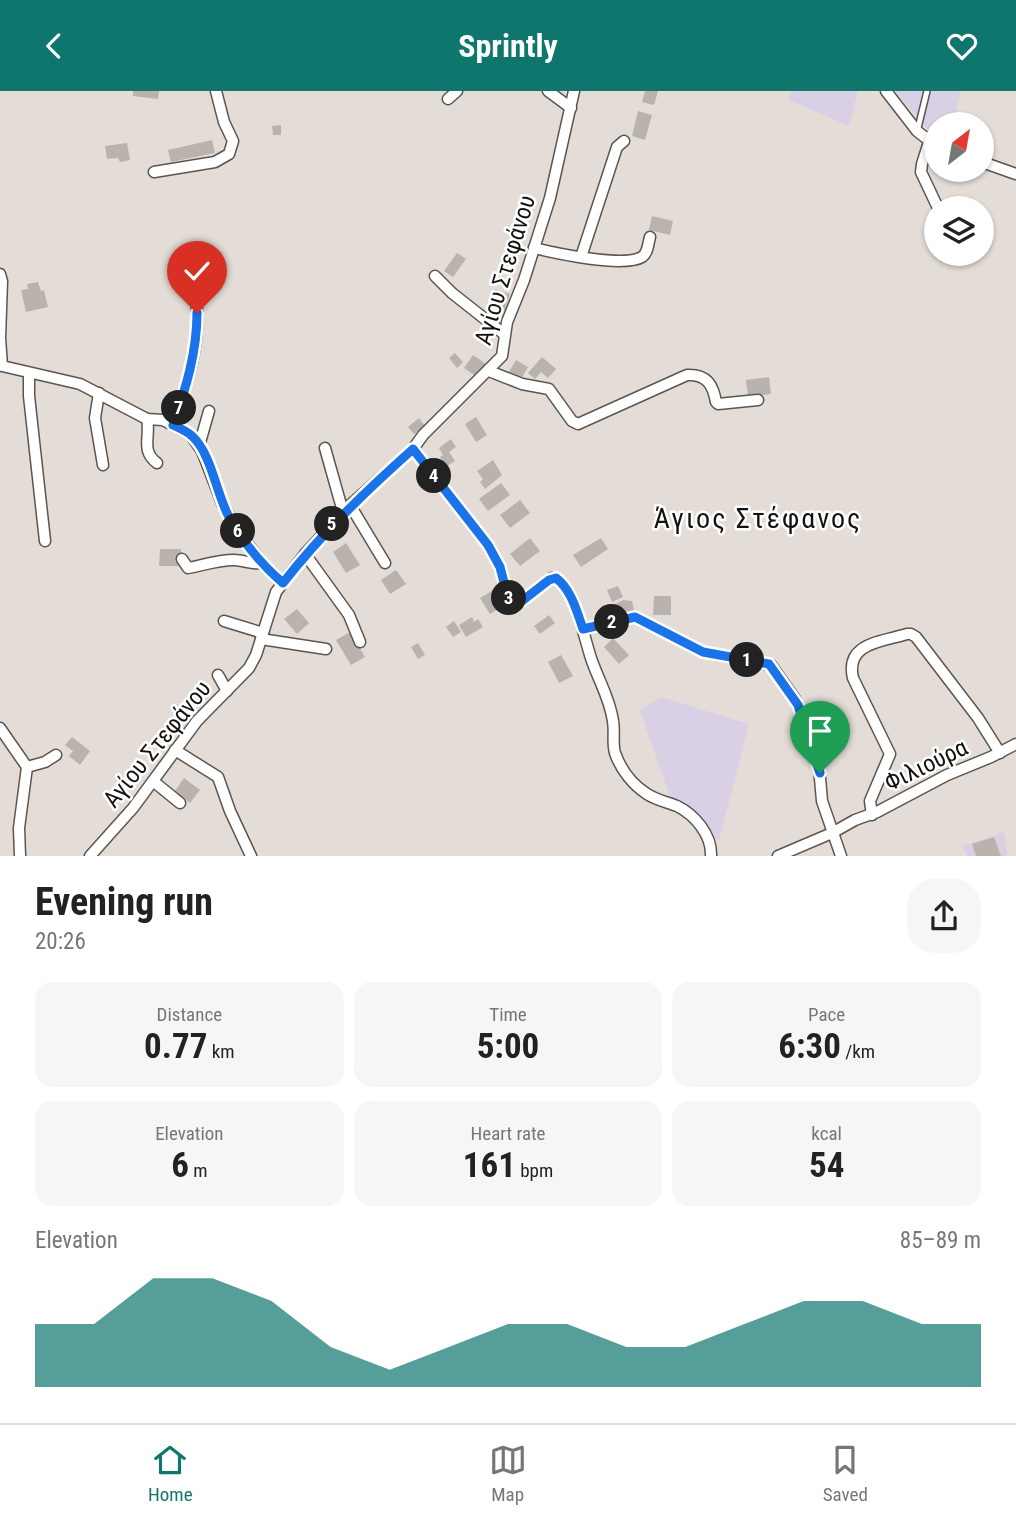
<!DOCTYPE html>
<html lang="en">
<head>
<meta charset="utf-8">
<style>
  :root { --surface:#fff; --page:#f6f6f6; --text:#222; --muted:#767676; --line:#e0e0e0; --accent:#0f766e }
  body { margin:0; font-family:"Roboto Condensed",sans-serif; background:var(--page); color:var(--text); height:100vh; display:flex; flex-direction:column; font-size:26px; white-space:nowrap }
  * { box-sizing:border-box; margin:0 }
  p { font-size:23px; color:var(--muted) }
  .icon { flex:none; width:38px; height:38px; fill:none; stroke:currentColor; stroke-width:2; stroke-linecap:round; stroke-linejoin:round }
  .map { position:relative; height:765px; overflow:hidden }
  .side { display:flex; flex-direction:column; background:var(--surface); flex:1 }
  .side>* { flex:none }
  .needle { width:46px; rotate:31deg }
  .buttons { position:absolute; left:924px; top:21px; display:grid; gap:14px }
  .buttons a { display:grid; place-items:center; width:70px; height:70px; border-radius:50%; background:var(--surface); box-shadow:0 2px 5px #0004; font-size:35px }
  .pin { position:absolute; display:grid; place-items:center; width:60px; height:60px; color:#fff; margin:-72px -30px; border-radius:50% 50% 50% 0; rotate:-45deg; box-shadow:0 0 7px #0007 }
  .pin .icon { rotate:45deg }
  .km { position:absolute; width:35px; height:35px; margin:-18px; border-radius:50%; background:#222; color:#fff; font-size:19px; line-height:35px; text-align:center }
  .round { display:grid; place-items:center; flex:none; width:74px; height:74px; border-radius:28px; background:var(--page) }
  .head { display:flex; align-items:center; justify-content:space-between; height:119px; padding:0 35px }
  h1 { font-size:38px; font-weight:700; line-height:52px }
  .metrics { display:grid; grid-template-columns:repeat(3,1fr); gap:10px; height:119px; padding:7px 35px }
  .metrics div { display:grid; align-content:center; border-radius:18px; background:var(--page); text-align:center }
  .metrics b { font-size:35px; font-weight:700 }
  .metrics small { font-size:19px; font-weight:400 }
  .metrics p { font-size:19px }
  .chart { height:196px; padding:14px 35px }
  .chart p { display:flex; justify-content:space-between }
  .chart svg { width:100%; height:126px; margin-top:7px; fill:var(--accent); opacity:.7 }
  header { display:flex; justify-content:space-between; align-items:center; height:91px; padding:0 35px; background:var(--accent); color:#fff; font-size:32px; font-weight:700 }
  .tab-bar { display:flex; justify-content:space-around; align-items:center; height:98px; border-top:2px solid var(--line); background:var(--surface); font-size:19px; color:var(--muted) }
  .tab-bar a { display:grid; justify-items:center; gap:4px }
  .tab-bar .selected { color:var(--accent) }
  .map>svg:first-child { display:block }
  .industrial { fill:#dad0e5 }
  .building { fill:#b9b2ad }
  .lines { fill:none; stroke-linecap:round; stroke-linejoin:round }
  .service-casing { stroke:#5b5550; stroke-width:8 }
  .minor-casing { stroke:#5b5550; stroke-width:13 }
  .service { stroke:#fff; stroke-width:5 }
  .minor { stroke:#fff; stroke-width:10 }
  .route-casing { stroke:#fff; stroke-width:14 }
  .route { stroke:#1a73e8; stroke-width:9 }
  .labels { text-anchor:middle; stroke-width:5; stroke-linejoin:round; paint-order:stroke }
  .street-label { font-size:24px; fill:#14110f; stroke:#fff }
  .quarter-label { font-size:28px; letter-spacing:2px; fill:#14110f; stroke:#fff }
</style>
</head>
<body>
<header><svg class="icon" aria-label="back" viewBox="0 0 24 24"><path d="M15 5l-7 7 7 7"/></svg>Sprintly<svg class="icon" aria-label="heart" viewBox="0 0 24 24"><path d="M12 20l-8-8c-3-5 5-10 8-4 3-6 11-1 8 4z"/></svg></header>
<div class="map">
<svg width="1016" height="765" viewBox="0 0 1016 765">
  <rect width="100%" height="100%" fill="#e4ddd7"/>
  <!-- industrial -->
  <g class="industrial">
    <path d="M792 0H858L849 35 788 9Z"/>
    <path d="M895 0H961L953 33H936V48Z"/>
    <path d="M661 606 749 633 719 750 670 706 640 619Z"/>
    <path d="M1004 741 1007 765H967L962 755Z"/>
  </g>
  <!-- building -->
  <g class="building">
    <path d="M133 0H159L158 8 133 5Z"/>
    <path d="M645 0H658L654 14 642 11Z"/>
    <path d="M638 20 652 24 645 49 632 45Z"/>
    <path d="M281 34V44H273L272 35Z"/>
    <path d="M212 49 215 62 171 71 168 59Z"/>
    <path d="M127 52 130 69 120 71 118 67 107 68 105 55Z"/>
    <path d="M652 125 673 130 670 144 649 139Z"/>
    <path d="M457 162 466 168 453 186 444 180Z"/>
    <path d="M38 191 41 200 44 199 48 216 26 221 21 199 28 198 27 193Z"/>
    <path d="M495 198 510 203 504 221 489 216Z"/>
    <path d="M455 262 463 271 457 277 449 267Z"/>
    <path d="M473 264 486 273 477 286 464 277Z"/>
    <path d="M542 266 556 278 548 287 541 281 535 288 528 282Z"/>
    <path d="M516 269 528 276 521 288 509 281Z"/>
    <path d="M769 286 771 303 748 306 746 289Z"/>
    <path d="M476 326 487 344 476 351 465 333Z"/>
    <path d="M419 327 425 335 414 343 408 336Z"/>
    <path d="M451 348 456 356 449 361 455 370 447 375 440 366 443 364 439 357Z"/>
    <path d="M493 369 502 384 485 398 480 391 483 388 477 380Z"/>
    <path d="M501 392 510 404 488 420 479 408Z"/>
    <path d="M520 409 530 422 510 437 500 424Z"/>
    <path d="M530 447 540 460 520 475 510 463Z"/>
    <path d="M601 447 608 458 581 476 573 464Z"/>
    <path d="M346 452 360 474 346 482 333 461Z"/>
    <path d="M160 458H181V475H159Z"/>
    <path d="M396 479 406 493 390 503 381 489Z"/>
    <path d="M618 495 623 506 612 511 607 499Z"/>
    <path d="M495 498 505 514 490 523 480 507Z"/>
    <path d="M654 505H671V524H653Z"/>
    <path d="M623 509 632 510 635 524 607 530 604 518 615 516V513Z"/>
    <path d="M297 518 309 532 297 543 284 528Z"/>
    <path d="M549 524 555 532 540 543 534 535Z"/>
    <path d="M472 526 474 531 478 528 483 536 466 546 459 534Z"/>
    <path d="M454 530 461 541 453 546 446 536Z"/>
    <path d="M350 541 365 566 351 574 336 549Z"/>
    <path d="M613 547 629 564 619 573 604 556Z"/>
    <path d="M418 552 425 564 418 568 411 556Z"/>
    <path d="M561 564 573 585 559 592 548 571Z"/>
    <path d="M72 646 90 660 80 674 69 665 73 660 65 654Z"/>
    <path d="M184 687 200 699 190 712 175 700Z"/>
    <path d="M994 746 1001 765H976L972 753Z"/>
  </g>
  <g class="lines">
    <!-- service casing -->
    <g class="service-casing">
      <path id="service" d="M918 37 927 0"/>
    </g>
    <!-- minor casing -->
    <g class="minor-casing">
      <g id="minor">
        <path d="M548 0 571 17"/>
        <path d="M886 0 917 40 936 55"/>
        <path d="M448 8 457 0"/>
        <path d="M929 51 922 73 921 81 938 117"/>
        <path d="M982 71 1016 83"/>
        <path d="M154 81 215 71 229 63 233 50 224 31 216 0"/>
        <path d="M935 144 936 137"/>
        <path d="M534 157C555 162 623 177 642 166 648 162 648 153 650 146"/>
        <path d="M581 166 617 56 624 50"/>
        <path d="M0 183 2 190 0 247 2 275 80 293 147 328 163 329 190 343 202 360 222 412 238 440 262 472 283 492"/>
        <path d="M435 185 452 202 504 243"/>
        <path d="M489 280 522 293 549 298 572 330 578 333 687 284C707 283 713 294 716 311L718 313 758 309"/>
        <path d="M29 283V305L45 450"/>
        <path d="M99 302 95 327 103 374"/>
        <path d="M147 328C151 346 140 359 157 372"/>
        <path d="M173 333C186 297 199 259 197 219 196 203 191 186 187 170"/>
        <path d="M199 355 209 320"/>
        <path d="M325 357 343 421"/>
        <path d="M413 358 488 454 500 476 507 503 511 509 522 510 552 487C574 489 585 552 592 570 599 590 610 608 613 630 615 641 612 652 615 662 621 679 633 694 647 703 656 709 667 711 677 715 695 724 712 744 711 765"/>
        <path d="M350 414 385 472"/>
        <path d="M305 463 349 524 360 551"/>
        <path d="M182 468 188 477C203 474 219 469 234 469 244 469 253 474 262 472"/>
        <path d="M224 530 263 542"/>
        <path d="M583 538 635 526 703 561 771 574 795 608 807 637 819 676 822 710 841 765"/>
        <path d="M261 548 326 558"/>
        <path d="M218 584 227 600"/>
        <path d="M0 637 27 676 19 737 20 765"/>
        <path d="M175 659 218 686 230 720 251 765"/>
        <path d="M27 676 45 671 56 664"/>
        <path d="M153 690 180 712"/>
        <path d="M872 724 870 710 890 663 853 587C845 552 881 551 907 543H911L916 546 978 627 1000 662"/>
        <path d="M90 765 133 717 197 630 249 577 256 564 276 501 305 463 350 414 413 358 423 344 502 265 507 231 524 189 550 107 574 0"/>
        <path d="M778 765 832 742 855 729 877 721 947 684 991 666 1016 653"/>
      </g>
    </g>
    <!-- service -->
    <use href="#service" class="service"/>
    <!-- minor -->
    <use href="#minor" class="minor"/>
  </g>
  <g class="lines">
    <!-- route casing -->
    <g class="route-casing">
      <path id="route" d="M197 222C197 261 186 297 173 334 179 337 187 340 192 345 211 362 216 401 228 424 242 450 261 473 283 492 322 442 366 400 413 358L488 454 500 476 507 503 511 509 522 510 549 489 556 487C571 498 577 521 583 538L635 526 703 561 769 573 798 614 820 682"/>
    </g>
    <!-- route -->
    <use href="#route" class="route"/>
  </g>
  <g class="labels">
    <!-- street labels -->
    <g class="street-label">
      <text transform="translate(505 179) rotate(-73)" y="8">Αγίου Στεφάνου</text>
      <text transform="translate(157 653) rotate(-51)" y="8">Αγίου Στεφάνου</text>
      <text transform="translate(926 674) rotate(-26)" y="8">Φιλιούρα</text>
    </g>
    <!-- quarter labels -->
    <g class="quarter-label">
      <text x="758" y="437">Άγιος Στέφανος</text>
    </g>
  </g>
</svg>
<div class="buttons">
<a><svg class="needle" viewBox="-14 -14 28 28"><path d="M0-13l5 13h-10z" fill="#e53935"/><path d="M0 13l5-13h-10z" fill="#767676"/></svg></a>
<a><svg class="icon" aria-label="layers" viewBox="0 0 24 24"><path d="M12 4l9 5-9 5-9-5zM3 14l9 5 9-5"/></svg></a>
</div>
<div class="pin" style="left:820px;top:682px;background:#1e9e55"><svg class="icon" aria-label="arrive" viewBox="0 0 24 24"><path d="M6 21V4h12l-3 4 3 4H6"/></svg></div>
<div class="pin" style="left:197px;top:222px;background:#d93025"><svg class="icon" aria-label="check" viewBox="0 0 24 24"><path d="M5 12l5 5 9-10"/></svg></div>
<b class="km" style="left:747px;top:569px">1</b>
<b class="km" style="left:612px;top:531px">2</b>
<b class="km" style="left:509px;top:507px">3</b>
<b class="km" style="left:434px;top:385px">4</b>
<b class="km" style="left:332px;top:433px">5</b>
<b class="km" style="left:238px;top:440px">6</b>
<b class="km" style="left:179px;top:317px">7</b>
</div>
<section class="side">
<div class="head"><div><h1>Evening run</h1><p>20:26</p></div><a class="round"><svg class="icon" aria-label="share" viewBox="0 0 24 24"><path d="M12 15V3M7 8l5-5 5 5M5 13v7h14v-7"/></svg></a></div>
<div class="metrics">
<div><p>Distance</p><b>0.77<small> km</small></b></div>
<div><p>Time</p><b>5:00</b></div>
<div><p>Pace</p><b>6:30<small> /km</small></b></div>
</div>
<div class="metrics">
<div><p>Elevation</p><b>6<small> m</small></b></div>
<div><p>Heart rate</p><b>161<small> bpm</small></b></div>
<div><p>kcal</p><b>54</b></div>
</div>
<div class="chart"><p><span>Elevation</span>85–89 m</p>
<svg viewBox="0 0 160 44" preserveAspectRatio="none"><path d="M0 44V22L10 22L20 6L30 6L40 14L50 30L60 38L70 30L80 22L90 22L100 30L110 30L120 22L130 14L140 14L150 22L160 22V44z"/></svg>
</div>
</section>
<nav class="tab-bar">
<a class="selected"><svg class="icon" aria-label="home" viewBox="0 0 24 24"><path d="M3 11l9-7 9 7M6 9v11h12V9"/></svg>Home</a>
<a><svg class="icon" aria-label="map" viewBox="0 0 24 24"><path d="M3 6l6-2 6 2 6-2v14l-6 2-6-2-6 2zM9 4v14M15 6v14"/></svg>Map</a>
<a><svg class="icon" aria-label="saved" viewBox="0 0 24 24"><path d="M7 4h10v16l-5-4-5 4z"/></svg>Saved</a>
</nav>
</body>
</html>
